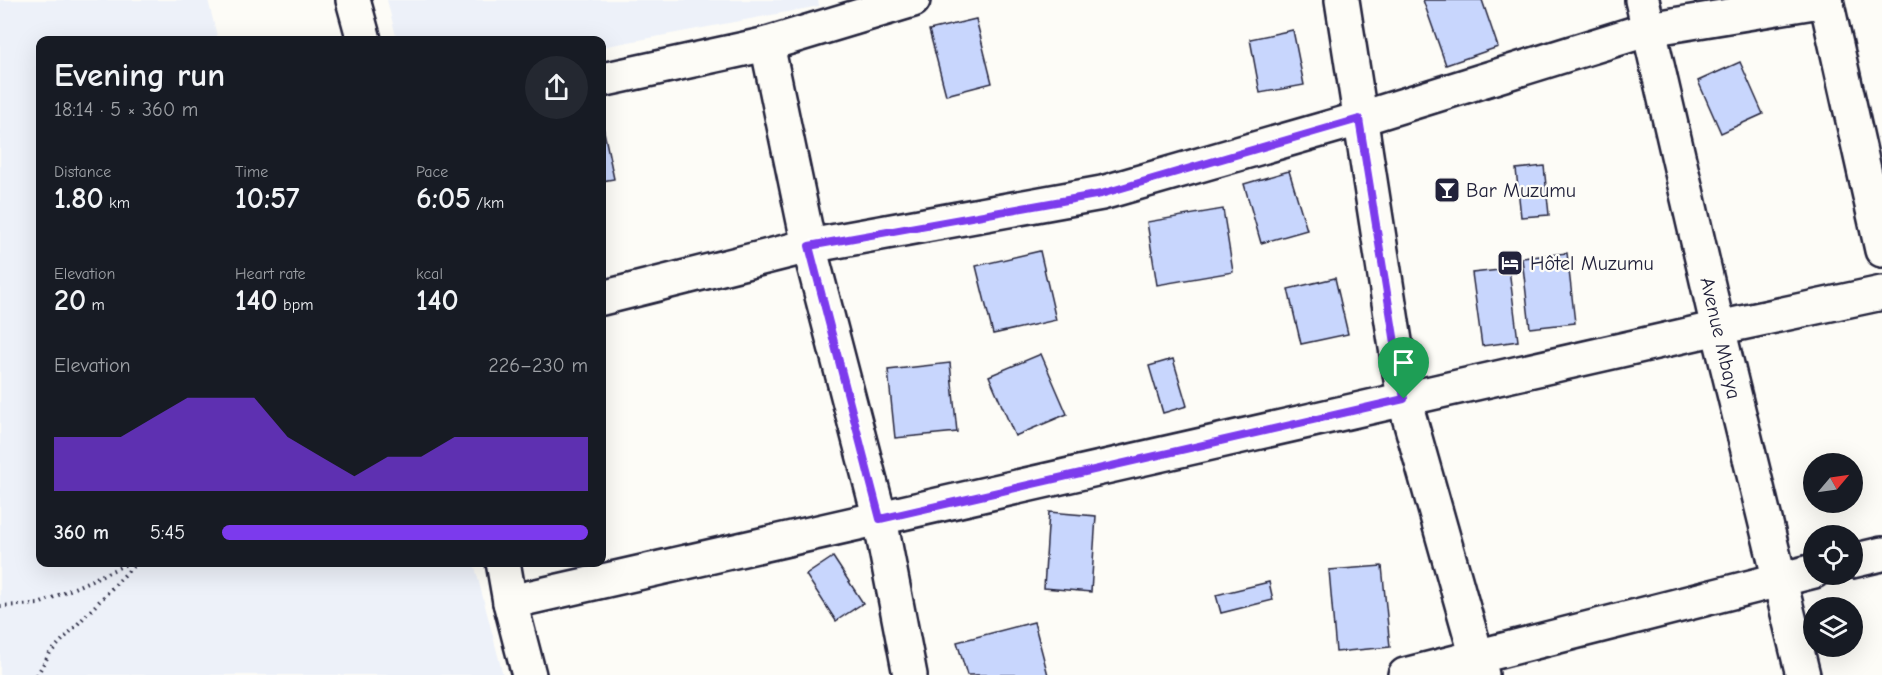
<!DOCTYPE html>
<html lang="en">
<head>
<meta charset="utf-8">
<style>
  :root { --surface:#171b24; --page:#242831; --text:#f1f3f6; --muted:#9ea1a6; --accent:#7c3aed }
  body { margin:0; font-family:"Comic Neue",sans-serif; background:var(--page); color:var(--text); height:100vh; display:flex; flex-direction:column; font-size:22px; white-space:nowrap }
  * { box-sizing:border-box; margin:0 }
  p { font-size:20px; color:var(--muted) }
  .icon { flex:none; width:33px; height:33px; fill:none; stroke:currentColor; stroke-width:2; stroke-linecap:round; stroke-linejoin:round }
  .map { position:relative; flex:1; overflow:hidden }
  .side { position:absolute; left:36px; top:36px; width:570px; height:531px; display:flex; flex-direction:column; background:var(--surface); border-radius:12px; box-shadow:0 6px 24px #0002 }
  .side>* { flex:none }
  .needle { width:39px; rotate:61deg }
  .controls { position:absolute; left:1803px; top:453px; display:grid; gap:12px }
  .controls a { display:grid; place-items:center; width:60px; height:60px; border-radius:50%; background:var(--surface); box-shadow:0 6px 24px #0002; font-size:30px }
  .pin { position:absolute; display:grid; place-items:center; width:51px; height:51px; color:#fff; margin:-62px -26px; border-radius:50% 50% 50% 0; rotate:-45deg; box-shadow:0 0 6px #0007 }
  .pin .icon { rotate:45deg }
  .round { display:grid; place-items:center; flex:none; width:63px; height:63px; border-radius:32px; background:var(--page) }
  .summary { display:flex; align-items:center; justify-content:space-between; height:102px; padding:0 18px }
  h1 { font-size:33px; font-weight:700; line-height:45px }
  .stats { display:grid; grid-template-columns:repeat(3,1fr); gap:9px; height:102px; padding:6px 18px }
  .stats div { display:grid; align-content:center }
  .stats b { font-size:30px; font-weight:700 }
  .stats small { font-size:16px; font-weight:400 }
  .stats p { font-size:16px }
  .chart { height:168px; padding:12px 18px }
  .chart p { display:flex; justify-content:space-between }
  .chart svg { width:100%; height:108px; margin-top:6px; fill:var(--accent); opacity:.7 }
  ul { padding:0 18px; list-style:none; font-size:20px }
  li { display:grid; grid-template-columns:96px 72px 1fr; align-items:center; height:45px }
  li i { height:15px; border-radius:8px; background:var(--accent) }
  .map>svg:first-child { display:block }
  .built { fill:#edf1f9 }
  .building { fill:#c8d6fd; stroke:#22223b; stroke-width:1.5 }
  .lines { fill:none; stroke-linecap:round; stroke-linejoin:round }
  .minor-casing { stroke:#22223b; stroke-width:38 }
  .tertiary-casing { stroke:#22223b; stroke-width:38 }
  .path { stroke:#22223b; stroke-width:4; stroke-dasharray:1.5 4.5; stroke-linecap:butt }
  .minor { stroke:#fdfcf7; stroke-width:33 }
  .tertiary { stroke:#fdfcf7; stroke-width:33 }
  .route-casing { stroke:#fff; stroke-width:12 }
  .route { stroke:#7c3aed; stroke-width:8 }
  .labels { text-anchor:middle; stroke-width:4.5; stroke-linejoin:round; paint-order:stroke }
  .poi-label { font-size:20px; fill:#22223b; stroke:#fdfcf7; text-anchor:start }
  .street-label { font-size:20px; fill:#22223b; stroke:#fdfcf7 }
</style>
</head>
<body>
<div class="map">
<svg width="1882" height="675" viewBox="0 0 1882 675">
  <rect width="100%" height="100%" fill="#fdfcf7"/>
  <filter id="ink" filterUnits="userSpaceOnUse"><feTurbulence type="fractalNoise" baseFrequency=".0167" numOctaves="2"/><feDisplacementMap in="SourceGraphic" scale="12" xChannelSelector="R" yChannelSelector="G"/><feConvolveMatrix kernelMatrix="1 2 1 2 8 2 1 2 1" color-interpolation-filters="sRGB"/></filter>
  <g filter="url(#ink)">
    <!-- built -->
    <g class="built">
      <path d="M0 0H208L218 40H40V562L474 563 503 675H0Z"/>
      <path d="M387 0H818L819 6 602 47V40H397Z"/>
    </g>
    <!-- building -->
    <g class="building">
      <path d="M1423 0H1482L1498 47 1446 65Z"/>
      <path d="M976 19 992 83 946 95 929 30Z"/>
      <path d="M1293 30 1304 85 1260 93 1250 39Z"/>
      <path d="M1740 62 1763 114 1721 133 1698 81Z"/>
      <path d="M602 122 614 179 602 181Z"/>
      <path d="M1544 166 1549 215 1521 217 1516 169Z"/>
      <path d="M1289 171 1307 230 1261 243 1244 184Z"/>
      <path d="M1223 209 1233 272 1157 285 1147 222Z"/>
      <path d="M1040 251 1056 320 993 334 976 266Z"/>
      <path d="M1567 253 1575 323 1530 328 1522 258Z"/>
      <path d="M1509 269 1518 341 1482 346 1472 273Z"/>
      <path d="M1335 278 1348 334 1301 344 1288 289Z"/>
      <path d="M1041 354 1067 414 1015 436 989 376Z"/>
      <path d="M1173 359 1187 406 1163 413 1149 366Z"/>
      <path d="M950 363 957 432 895 438 888 370Z"/>
      <path d="M1049 512 1096 516 1091 592 1044 588Z"/>
      <path d="M833 557 863 603 836 621 806 575Z"/>
      <path d="M1382 566 1390 647 1336 652 1329 570Z"/>
      <path d="M1269 582 1273 600 1221 613 1216 595Z"/>
      <path d="M1034 622 1048 675H967L957 642Z"/>
    </g>
    <g class="lines">
      <!-- minor casing -->
      <g class="minor-casing">
        <g id="minor">
          <path d="M1342 0 1404 399 1482 675"/>
          <path d="M1642 0 1718 328 1803 675"/>
          <path d="M767 44 809 246 880 519 910 675"/>
          <path d="M602 80 767 44 913 0"/>
          <path d="M602 298 809 246 1102 193 1359 119 1649 29 1826 0 1882 250"/>
          <path d="M1852 561 1882 554"/>
          <path d="M510 602 1718 328 1882 293"/>
          <path d="M1405 675 1814 571"/>
        </g>
      </g>
      <!-- tertiary casing -->
      <g class="tertiary-casing">
        <g id="tertiary">
          <path d="M353 0 364 40"/>
          <path d="M503 562 510 602 529 675"/>
        </g>
      </g>
      <!-- path -->
      <g class="path">
        <path d="M0 606 39 604 131 562"/>
        <path d="M37 675 50 653 137 562"/>
      </g>
      <!-- minor -->
      <use href="#minor" class="minor"/>
      <!-- tertiary -->
      <use href="#tertiary" class="tertiary"/>
    </g>
  </g>
  <g class="lines" filter="url(#ink)">
    <!-- route casing -->
    <g class="route-casing">
      <path id="route" d="M1359 119 1404 399 880 519 809 246 1101 194Z"/>
    </g>
    <!-- route -->
    <use href="#route" class="route"/>
  </g>
  <!-- icons -->
  <defs>
    <g id="bar-square" transform="scale(1.35)"><rect x="-9" y="-9" width="18" height="18" rx="4" fill="#22223b" stroke="#fdfcf7"/><path d="M-6-5H6L.8 .8V4.5H3.5V6h-7V4.5H-.8V.8Z" fill="#fff"/></g>
    <g id="hotel-square" transform="scale(1.35)"><rect x="-9" y="-9" width="18" height="18" rx="4" fill="#22223b" stroke="#fdfcf7"/><path d="M-6-4.5h1.5V1H6V5H4.5V3h-9V5H-6ZM-4 0a1.8 1.8 0 1 1 3.6 0ZM.5 0V-2.5h3Q6-2.5 6 0Z" fill="#fff"/></g>
  </defs>
  <g fill-rule="evenodd">
    <use href="#bar-square" x="1447" y="190"/>
    <use href="#hotel-square" x="1510" y="263"/>
  </g>
  <g class="labels">
    <!-- poi labels -->
    <g class="poi-label">
      <text x="1466" y="197">Bar Muzumu</text>
      <text x="1530" y="270">Hôtel Muzumu</text>
    </g>
    <!-- street labels -->
    <g class="street-label">
      <text transform="translate(1721 338) rotate(77)" y="7">Avenue Mbaya</text>
    </g>
  </g>
</svg>
<div class="controls">
<a><svg class="needle" viewBox="-14 -14 28 28"><path d="M0-13l5 13h-10z" fill="#e53935"/><path d="M0 13l5-13h-10z" fill="#9ea1a6"/></svg></a>
<a><svg class="icon" aria-label="locate" viewBox="0 0 24 24"><circle cx="12" cy="12" r="6"/><path d="M12 2v4M12 18v4M2 12h4M18 12h4"/></svg></a>
<a><svg class="icon" aria-label="layers" viewBox="0 0 24 24"><path d="M12 4l9 5-9 5-9-5zM3 14l9 5 9-5"/></svg></a>
</div>
<div class="pin" style="left:1404px;top:399px;background:#1e9e55"><svg class="icon" aria-label="arrive" viewBox="0 0 24 24"><path d="M6 21V4h12l-3 4 3 4H6"/></svg></div>
<section class="side">
<div class="summary"><div><h1>Evening run</h1><p>18:14 · 5 × 360 m</p></div><a class="round"><svg class="icon" aria-label="share" viewBox="0 0 24 24"><path d="M12 15V3M7 8l5-5 5 5M5 13v7h14v-7"/></svg></a></div>
<div class="stats">
<div><p>Distance</p><b>1.80<small> km</small></b></div>
<div><p>Time</p><b>10:57</b></div>
<div><p>Pace</p><b>6:05<small> /km</small></b></div>
</div>
<div class="stats">
<div><p>Elevation</p><b>20<small> m</small></b></div>
<div><p>Heart rate</p><b>140<small> bpm</small></b></div>
<div><p>kcal</p><b>140</b></div>
</div>
<div class="chart"><p><span>Elevation</span>226–230 m</p>
<svg viewBox="0 0 160 44" preserveAspectRatio="none"><path d="M0 44V22L10 22L20 22L30 14L40 6L50 6L60 6L70 22L80 30L90 38L100 30L110 30L120 22L130 22L140 22L150 22L160 22V44z"/></svg>
</div>
<ul>
<li><b>360 m</b>5:45<i style="width:100%"></i></li>
</ul>
</section>
</div>
</body>
</html>
